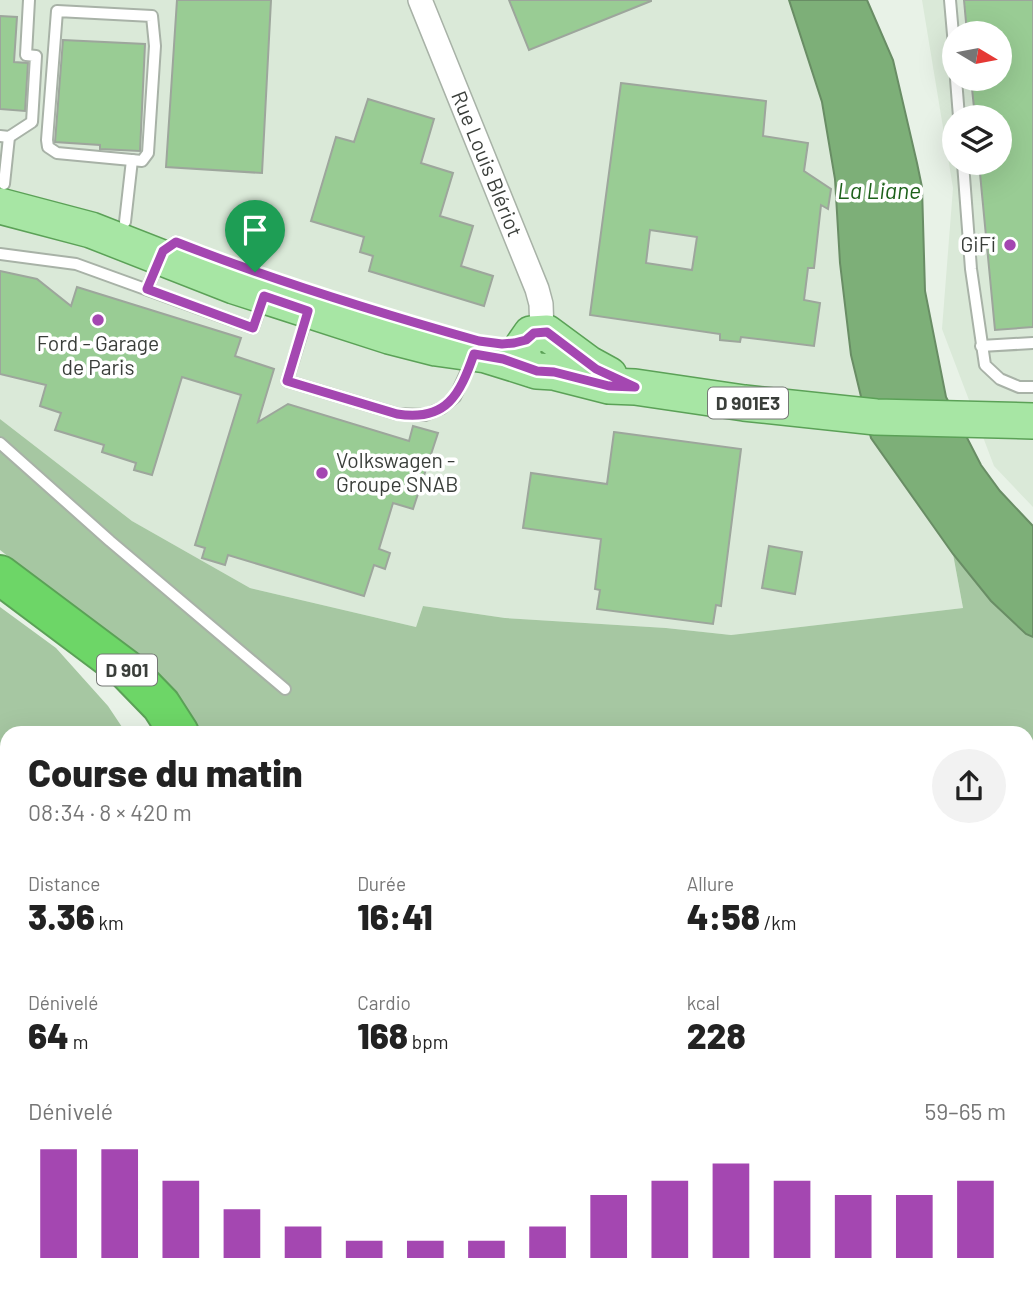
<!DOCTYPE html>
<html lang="fr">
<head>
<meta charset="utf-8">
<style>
  :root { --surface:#fff; --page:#f2f2f2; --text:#222; --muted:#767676; --accent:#a447b1 }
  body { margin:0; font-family:Barlow,sans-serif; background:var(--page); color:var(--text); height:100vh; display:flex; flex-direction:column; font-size:26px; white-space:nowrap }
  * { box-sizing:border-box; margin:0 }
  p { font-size:23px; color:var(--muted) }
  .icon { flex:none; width:38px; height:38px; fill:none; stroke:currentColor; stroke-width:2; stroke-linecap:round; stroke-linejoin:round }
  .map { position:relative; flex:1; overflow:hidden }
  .sheet { position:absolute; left:0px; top:726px; width:1034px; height:569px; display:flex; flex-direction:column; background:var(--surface); border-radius:21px 21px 0 0; box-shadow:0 7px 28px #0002 }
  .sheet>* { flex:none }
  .needle { width:46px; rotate:100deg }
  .controls { position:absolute; left:942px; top:21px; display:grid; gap:14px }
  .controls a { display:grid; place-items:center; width:70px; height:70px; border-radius:50%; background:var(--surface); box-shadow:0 7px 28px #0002; font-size:35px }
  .pin { position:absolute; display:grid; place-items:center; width:60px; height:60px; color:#fff; margin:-72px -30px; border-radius:50% 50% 50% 0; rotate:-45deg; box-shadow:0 0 7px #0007 }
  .pin .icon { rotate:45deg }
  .round { display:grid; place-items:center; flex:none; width:74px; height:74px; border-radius:37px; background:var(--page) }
  .summary { display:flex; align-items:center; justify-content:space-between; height:119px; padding:0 28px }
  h1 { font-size:38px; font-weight:800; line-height:52px }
  .figures { display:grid; grid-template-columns:repeat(3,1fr); gap:10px; height:119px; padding:7px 28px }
  .figures div { display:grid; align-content:center }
  .figures b { font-size:35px; font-weight:800 }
  .figures small { font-size:19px; font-weight:400 }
  .figures p { font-size:19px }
  .chart { height:196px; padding:14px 28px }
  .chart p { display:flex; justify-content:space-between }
  .chart svg { width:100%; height:126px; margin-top:7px; stroke:var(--accent); stroke-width:6 }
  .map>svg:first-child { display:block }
  .built { fill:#dae9d8; fill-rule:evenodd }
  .green { fill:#a6c7a2 }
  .water { fill:#7daf78; stroke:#698d65; stroke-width:2 }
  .building { fill:#99cc94; stroke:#9da69c; stroke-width:2; fill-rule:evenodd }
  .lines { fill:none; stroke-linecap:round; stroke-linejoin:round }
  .lane-casing { stroke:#a8b2a7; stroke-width:14 }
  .street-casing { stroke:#a8b2a7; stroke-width:26 }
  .secondary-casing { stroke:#a8b2a7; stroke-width:35 }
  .primary-casing { stroke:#5ba157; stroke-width:38 }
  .highway-casing { stroke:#5ba157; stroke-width:42 }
  .lane { stroke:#fff; stroke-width:10 }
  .street { stroke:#fff; stroke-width:23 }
  .secondary { stroke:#d3f3d1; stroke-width:32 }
  .primary { stroke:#a7e6a4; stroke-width:35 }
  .highway { stroke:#6dd667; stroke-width:38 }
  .route-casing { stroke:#fff; stroke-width:14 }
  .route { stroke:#a447b1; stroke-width:9 }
  .poi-dot { fill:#a447b1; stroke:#fff; stroke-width:2.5 }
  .labels { text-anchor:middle; stroke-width:7; stroke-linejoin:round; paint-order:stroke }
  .shield { fill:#fff; stroke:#757875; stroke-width:2 }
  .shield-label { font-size:19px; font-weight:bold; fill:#3a3e3a }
  .street-label { font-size:21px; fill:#3a3e3a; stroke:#fff }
  .poi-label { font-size:21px; fill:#3a3e3a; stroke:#fff; text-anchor:end }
  .water-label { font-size:23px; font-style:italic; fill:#1d611a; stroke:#fff }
</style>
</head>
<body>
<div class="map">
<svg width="1033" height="1294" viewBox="0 0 1033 1294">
  <rect width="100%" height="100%" fill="#e8f2e7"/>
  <!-- built -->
  <g class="built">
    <path d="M0 0H789L822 102 835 178 840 263 851 355 871 438 953 554 963 608 731 635 666 628 505 618 423 606 416 627 250 588 132 521 0 419Z"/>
    <path d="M922 0H1033V507L994 466 942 329 953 188ZM954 33H999V79H954ZM954 117H999V163H954Z"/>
  </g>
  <!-- green -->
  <g class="green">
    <path d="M0 419 132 521 250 588 416 627 423 606 505 618 666 628 731 635 963 608 953 554 991 601 1026 634 1033 637V817L1027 816V733H197L117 642 0 550Z"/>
    <path d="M0 607 56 648 108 706 126 733H7V876L0 879Z"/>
    <path d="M1027 899 1033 900V1294H1012L1006 1288H1027Z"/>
    <path d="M7 926V1257H0V931Z"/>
    <path d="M611 1288H881L886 1294H716Z"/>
  </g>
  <!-- water -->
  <path class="water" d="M789 0H867L893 60 917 163 922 187 925 291 946 397 981 465 1000 491 1033 526V637L1026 634 991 601 953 554 871 438 851 355 840 263 835 179 822 102Z"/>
  <!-- building -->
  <g class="building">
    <path d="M177 0H271L262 173 166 167Z"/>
    <path d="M509 0H651V1L529 50Z"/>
    <path d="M964 0H1033V327L995 330 979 163H999V117H975L971 79H999V33H967Z"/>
    <path d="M0 16 17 17 14 62 28 63 25 111 0 109Z"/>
    <path d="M63 40 145 44 140 151 100 149V145L55 142Z"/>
    <path d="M621 83 766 101 763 136 808 143 804 171 831 189 828 209 821 205 814 268H808L804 300 820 303 814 346 741 337 740 342 720 340V334L590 315ZM650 230 697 237 692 270 646 263Z"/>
    <path d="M368 99 434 119 421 163 453 173 440 216 473 226 461 266 493 276 484 306 369 271 373 256 360 252 364 237 311 221 336 137 354 142Z"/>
    <path d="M0 271 37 279 71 306 77 287 241 338 235 356 274 369 258 422 288 404 409 441 413 426 438 433 413 509 393 503 379 549 390 553 385 569 374 565 364 596 228 555 225 565 202 558 205 548 195 545 241 395 182 377 152 475 134 470 136 463 102 452 104 445 55 430 61 413 40 406 46 385 0 374Z"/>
    <path d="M614 432 741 449 721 606 716 605 713 624 597 609 600 590 595 589 601 539 523 528 531 473 607 484Z"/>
    <path d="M769 546 802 552 795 594 762 588Z"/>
  </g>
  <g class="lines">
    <!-- lane casing -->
    <g class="lane-casing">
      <g id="lane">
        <path d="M950 0 954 46"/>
        <path d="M57 11 152 16 155 46 148 153 142 161 57 153 48 147 47 140Z"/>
        <path d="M956 79 959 117"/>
        <path d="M0 136 9 137 32 122 36 56 26 55 29 0"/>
        <path d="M963 163 971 269 985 365 1000 379 1019 387H1033"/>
        <path d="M4 184 9 137"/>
        <path d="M125 222 132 160"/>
        <path d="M0 254 76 264 253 328 263 300"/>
        <path d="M147 289 163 251 176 242"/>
        <path d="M307 316 287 381 397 414 425 415 442 408 455 397 472 360"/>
        <path d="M981 346 1033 343"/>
        <path d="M0 443 110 541 285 689"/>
        <path d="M1027 1021 1033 1022"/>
        <path d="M2 1266V1279L7 1294"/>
        <path d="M160 1294 200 1293"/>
      </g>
    </g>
    <!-- street casing -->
    <g class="street-casing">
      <g id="street">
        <path id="s1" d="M420 0 537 289 541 304 542 332"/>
        <path d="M0 1266H7"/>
        <path d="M198 1288 200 1293 212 1294"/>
      </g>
    </g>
    <!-- secondary casing -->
    <g class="secondary-casing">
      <path id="secondary" d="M0 915 7 911"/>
    </g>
    <!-- primary casing -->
    <g class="primary-casing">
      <g id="primary">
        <path d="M0 206 91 230 234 286 389 336 436 348 486 355 537 371 554 372 609 386 635 387 744 403 876 417 1033 421"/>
        <path d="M532 369 524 361 522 347 531 334 547 333 589 364 609 375"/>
      </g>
    </g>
    <!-- highway casing -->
    <g class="highway-casing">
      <g id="highway">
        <path d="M0 575 128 671 161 705 179 733"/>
        <path d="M1027 838 1033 839"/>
        <path d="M1027 875 1033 876"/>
        <path d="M917 1288 923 1294"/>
        <path d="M979 1288 985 1294"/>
      </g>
    </g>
    <!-- lane -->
    <use href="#lane" class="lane"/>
    <!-- street -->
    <use href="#street" class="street"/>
    <!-- secondary -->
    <use href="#secondary" class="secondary"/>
    <!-- primary -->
    <use href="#primary" class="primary"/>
    <!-- highway -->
    <use href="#highway" class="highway"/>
  </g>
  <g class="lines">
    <!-- route casing -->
    <g class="route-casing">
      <path id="route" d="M176 242C275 281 376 312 479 341L502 344 514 343 526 340 534 333 547 332 596 369 635 387 609 386 554 372 537 371 503 359 474 354C460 394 447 422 397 414L287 381 308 311 264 296 253 328 147 289 163 251Z"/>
    </g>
    <!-- route -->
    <use href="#route" class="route"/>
  </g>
  <!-- markers -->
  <g class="poi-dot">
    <circle cx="1010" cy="245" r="7"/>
    <circle cx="98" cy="320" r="7"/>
    <circle cx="322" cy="473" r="7"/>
  </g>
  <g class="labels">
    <!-- shield labels -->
    <g class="shield">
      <rect x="708" y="387.5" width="80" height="31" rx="5"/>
      <rect x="97" y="654.5" width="60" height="31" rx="5"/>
    </g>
    <g class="shield-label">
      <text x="748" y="410">D 901E3</text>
      <text x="127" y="677">D 901</text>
    </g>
    <!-- street labels -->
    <g class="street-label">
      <text dy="7" stroke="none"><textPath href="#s1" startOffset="177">Rue Louis Blériot</textPath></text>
    </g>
    <!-- poi labels -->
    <g class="poi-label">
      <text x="996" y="252">GiFi</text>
      <text x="98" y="351" text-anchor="middle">Ford - Garage<tspan x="98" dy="24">de Paris</tspan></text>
      <text x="336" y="468" text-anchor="start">Volkswagen -<tspan x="336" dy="24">Groupe SNAB</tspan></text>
    </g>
    <!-- water labels -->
    <g class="water-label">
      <text x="879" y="199">La Liane</text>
    </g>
  </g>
</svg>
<div class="controls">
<a><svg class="needle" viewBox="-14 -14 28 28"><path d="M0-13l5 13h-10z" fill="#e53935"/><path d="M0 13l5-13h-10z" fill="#767676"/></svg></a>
<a><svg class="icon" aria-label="layers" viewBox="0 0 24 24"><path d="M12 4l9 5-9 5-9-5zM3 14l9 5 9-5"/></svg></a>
</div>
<div class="pin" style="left:255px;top:272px;background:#1e9e55"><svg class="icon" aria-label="arrive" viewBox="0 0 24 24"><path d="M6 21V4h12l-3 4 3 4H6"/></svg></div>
<section class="sheet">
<div class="summary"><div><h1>Course du matin</h1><p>08:34 · 8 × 420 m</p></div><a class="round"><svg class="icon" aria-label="share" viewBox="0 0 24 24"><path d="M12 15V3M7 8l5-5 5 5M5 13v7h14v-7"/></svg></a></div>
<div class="figures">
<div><p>Distance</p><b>3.36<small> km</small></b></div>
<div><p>Durée</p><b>16:41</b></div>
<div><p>Allure</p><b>4:58<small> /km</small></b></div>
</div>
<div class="figures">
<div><p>Dénivelé</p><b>64<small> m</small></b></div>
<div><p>Cardio</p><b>168<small> bpm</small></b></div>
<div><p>kcal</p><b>228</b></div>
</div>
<div class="chart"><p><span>Dénivelé</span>59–65 m</p>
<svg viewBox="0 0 160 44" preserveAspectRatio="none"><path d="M5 44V6M15 44V6M25 44V17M35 44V27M45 44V33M55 44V38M65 44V38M75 44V38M85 44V33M95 44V22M105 44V17M115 44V11M125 44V17M135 44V22M145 44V22M155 44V17"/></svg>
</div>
</section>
</div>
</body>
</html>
